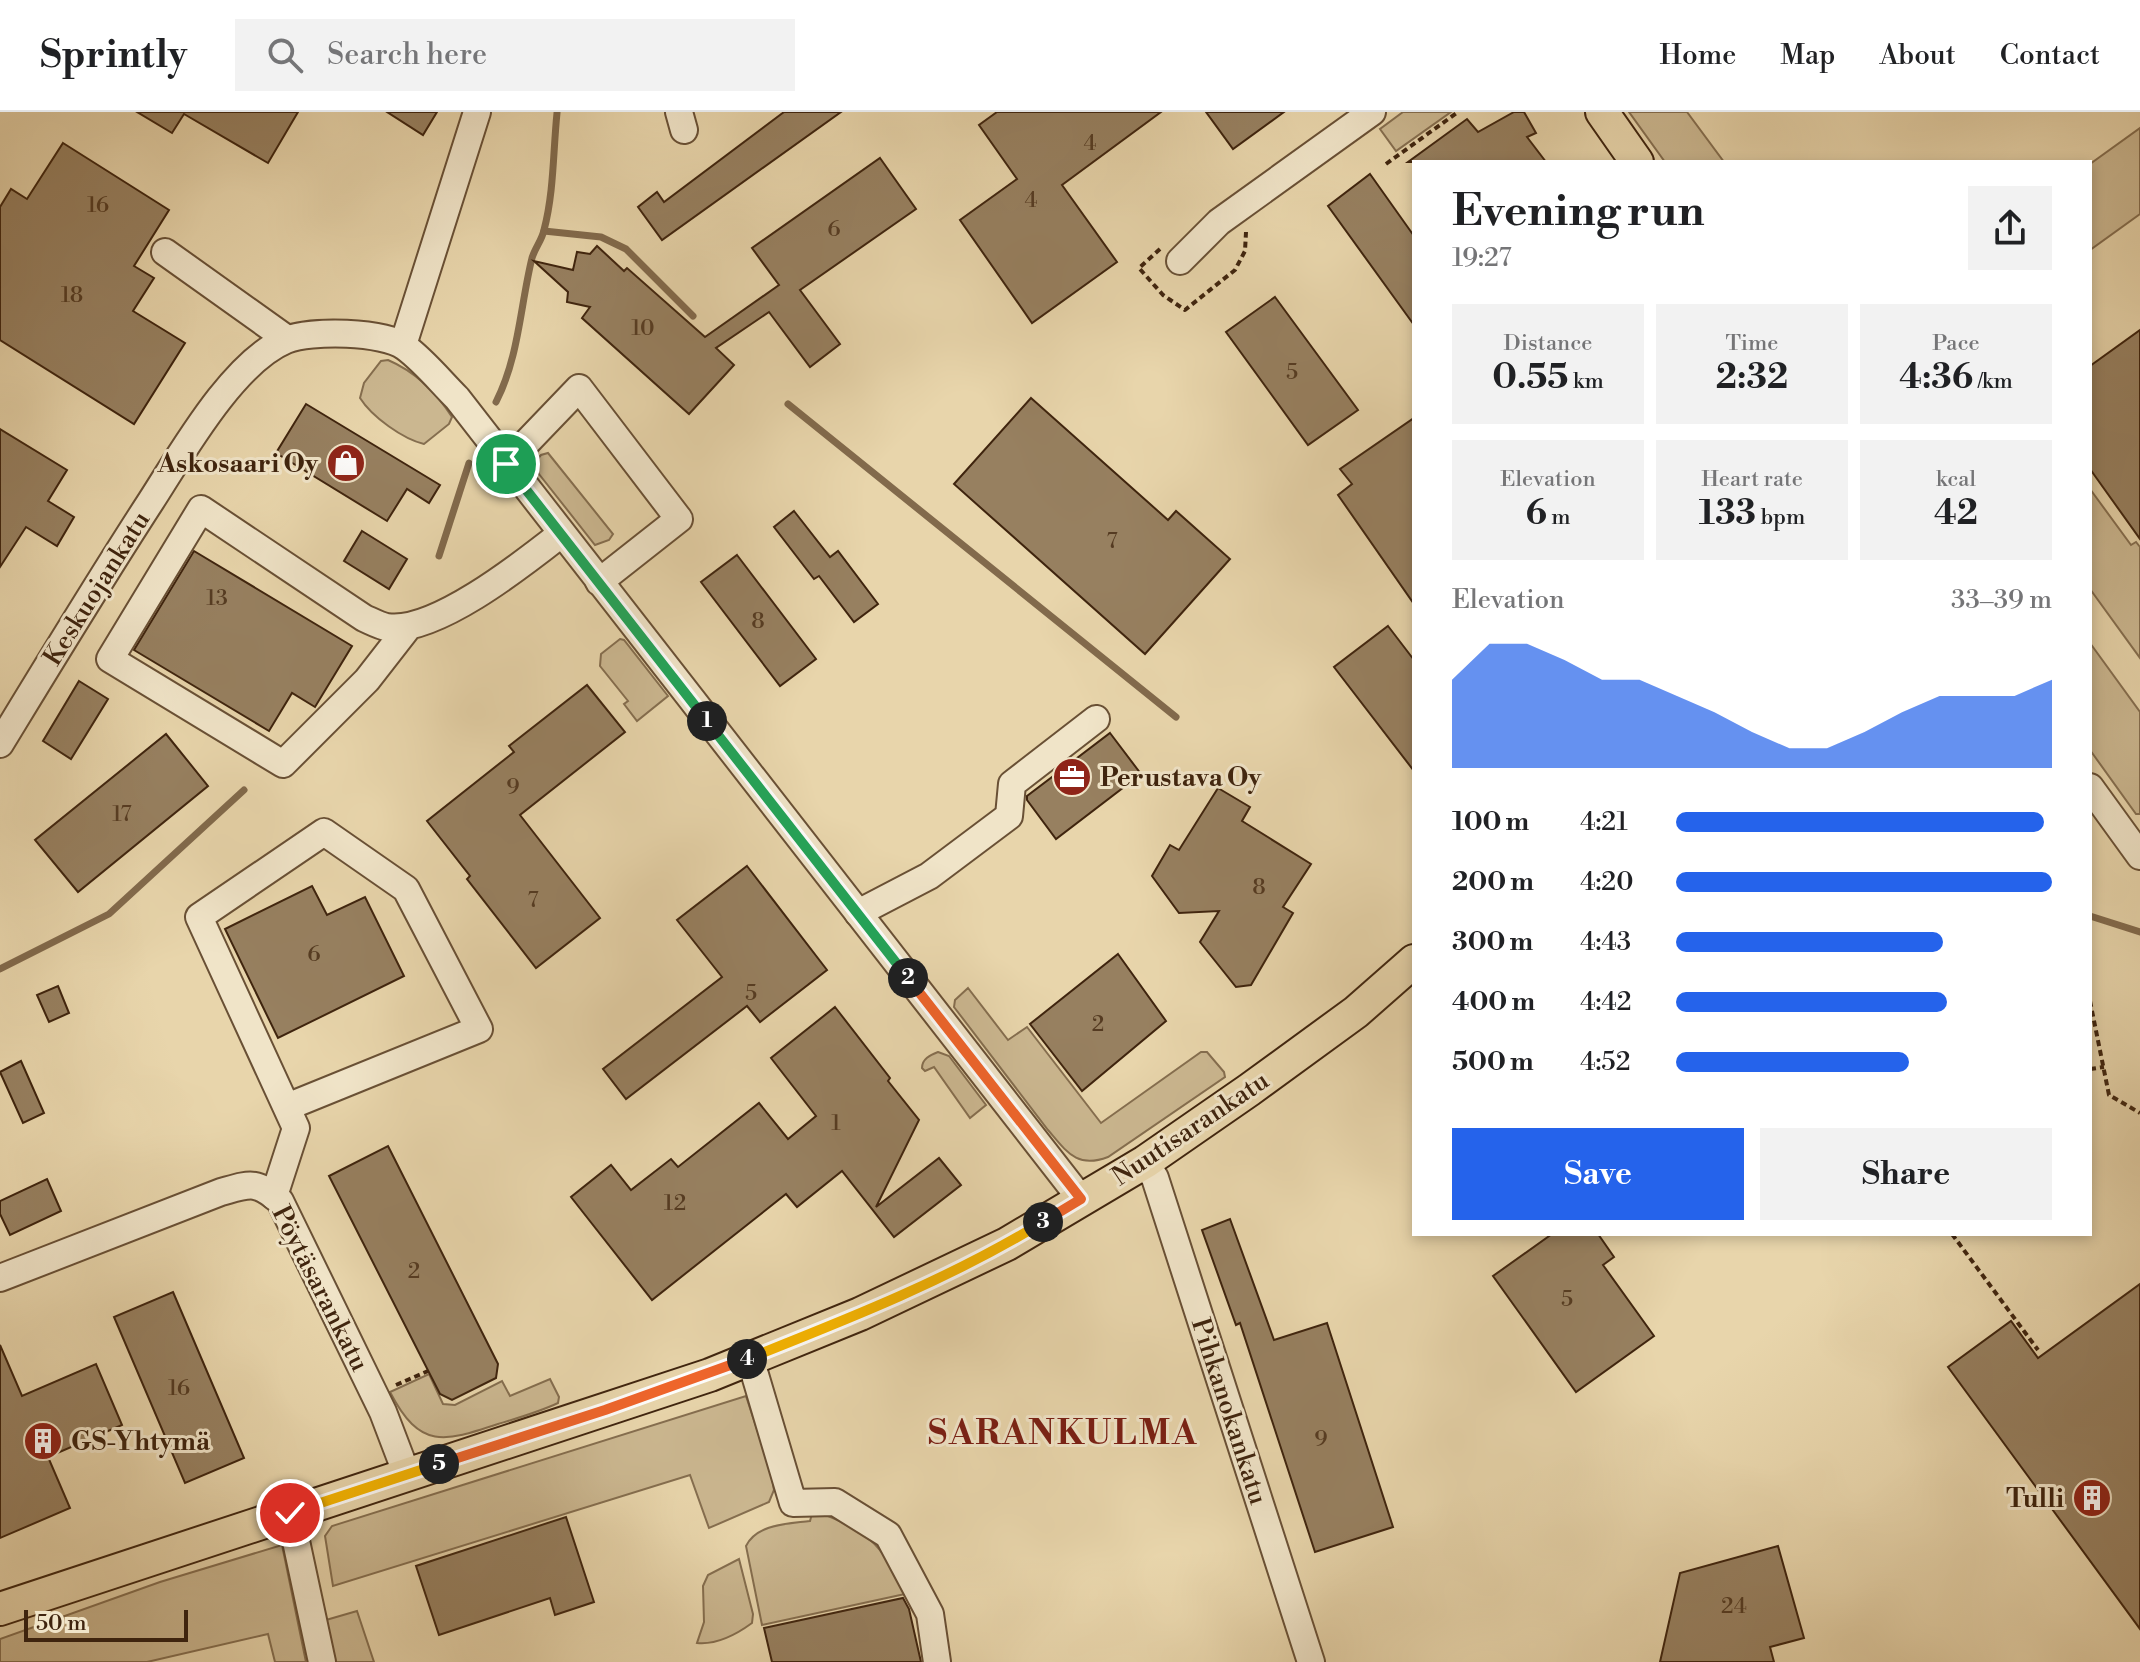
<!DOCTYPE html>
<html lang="en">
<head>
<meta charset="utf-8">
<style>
  :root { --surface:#fff; --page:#f2f2f2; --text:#202124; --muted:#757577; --line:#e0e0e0; --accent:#2563eb }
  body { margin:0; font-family:"Libre Bodoni",serif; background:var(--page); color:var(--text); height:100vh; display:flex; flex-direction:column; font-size:30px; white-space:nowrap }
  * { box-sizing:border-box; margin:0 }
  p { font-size:26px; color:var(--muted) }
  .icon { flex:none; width:44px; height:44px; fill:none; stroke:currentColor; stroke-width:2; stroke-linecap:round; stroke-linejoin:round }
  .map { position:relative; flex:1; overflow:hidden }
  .panel { position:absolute; left:1412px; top:48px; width:680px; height:1076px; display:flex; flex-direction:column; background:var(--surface); border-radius:0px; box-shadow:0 4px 12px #0003 }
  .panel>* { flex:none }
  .scale { position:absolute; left:24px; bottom:20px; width:164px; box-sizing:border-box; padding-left:8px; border:4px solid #3f240e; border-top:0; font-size:22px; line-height:28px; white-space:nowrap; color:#3f240e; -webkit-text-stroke:6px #f0e4c8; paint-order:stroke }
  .pin { position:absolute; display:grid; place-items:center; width:68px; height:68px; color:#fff; margin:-34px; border:4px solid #fff; border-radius:50%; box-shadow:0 2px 8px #0007 }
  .km { position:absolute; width:40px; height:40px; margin:-20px; border-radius:50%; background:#222; color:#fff; font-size:22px; line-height:40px; text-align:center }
  .round { display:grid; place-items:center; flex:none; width:84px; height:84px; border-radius:0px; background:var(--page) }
  .headline { display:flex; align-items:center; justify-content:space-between; height:136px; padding:0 40px }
  h1 { font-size:44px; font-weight:800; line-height:60px }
  .metrics { display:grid; grid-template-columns:repeat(3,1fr); gap:12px; height:136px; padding:8px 40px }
  .metrics div { display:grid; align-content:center; border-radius:0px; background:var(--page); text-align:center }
  .metrics b { font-size:34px; font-weight:800 }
  .metrics small { font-size:22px; font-weight:400 }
  .metrics p { font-size:22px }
  .chart { height:224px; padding:16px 40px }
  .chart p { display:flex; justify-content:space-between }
  .chart svg { width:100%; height:144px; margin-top:8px; fill:var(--accent); opacity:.7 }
  .cta { display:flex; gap:16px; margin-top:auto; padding:16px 40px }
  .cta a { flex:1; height:92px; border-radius:0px; background:var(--accent); color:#fff; font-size:32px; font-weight:800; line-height:92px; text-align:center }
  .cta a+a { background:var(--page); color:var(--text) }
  ul { padding:0 40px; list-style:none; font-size:26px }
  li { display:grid; grid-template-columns:128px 96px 1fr; align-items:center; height:60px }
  li i { height:20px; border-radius:10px; background:var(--accent) }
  header { display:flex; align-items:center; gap:48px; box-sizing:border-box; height:112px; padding:0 40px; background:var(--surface); border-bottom:2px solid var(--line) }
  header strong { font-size:38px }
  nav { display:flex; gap:44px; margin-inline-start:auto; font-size:28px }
  .search { width:560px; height:72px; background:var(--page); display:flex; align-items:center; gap:20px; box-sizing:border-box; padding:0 28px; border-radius:0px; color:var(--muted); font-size:30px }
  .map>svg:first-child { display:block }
  .grass { fill:#cbb790; stroke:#856e4f; stroke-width:2 }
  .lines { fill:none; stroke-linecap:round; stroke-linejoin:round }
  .stream { stroke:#826a4c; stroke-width:7 }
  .building { fill:#978060; stroke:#3f240e; stroke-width:2 }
  .minor-casing { stroke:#695035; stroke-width:30 }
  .major-casing { stroke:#3f240e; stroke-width:36 }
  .path { stroke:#3f240e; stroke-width:4; stroke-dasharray:6 4; stroke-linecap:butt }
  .minor { stroke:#f0e4c8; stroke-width:26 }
  .major { stroke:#e8d5ab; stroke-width:32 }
  .split-1-casing { stroke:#fff; stroke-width:16 }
  .split-2-casing { stroke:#fff; stroke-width:16 }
  .split-3-casing { stroke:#fff; stroke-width:16 }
  .split-4-casing { stroke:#fff; stroke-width:16 }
  .split-5-casing { stroke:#fff; stroke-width:16 }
  .split-6-casing { stroke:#fff; stroke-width:16 }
  .split-1 { stroke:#22a559; stroke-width:10 }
  .split-2 { stroke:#22a559; stroke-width:10 }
  .split-3 { stroke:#f0652b; stroke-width:10 }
  .split-4 { stroke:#f5b400; stroke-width:10 }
  .split-5 { stroke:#f0652b; stroke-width:10 }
  .split-6 { stroke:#f5b400; stroke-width:10 }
  .labels { text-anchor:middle; stroke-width:6; stroke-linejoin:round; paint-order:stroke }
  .number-label { font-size:22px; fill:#553b22 }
  .poi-label { font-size:26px; font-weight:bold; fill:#3f240e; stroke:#f0e4c8; text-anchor:end }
  .street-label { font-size:26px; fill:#3f240e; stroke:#f0e4c8 }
  .district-label { font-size:34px; font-weight:bold; letter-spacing:2px; fill:#7a1f14; stroke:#f0e4c8 }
</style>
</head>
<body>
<header>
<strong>Sprintly</strong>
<div class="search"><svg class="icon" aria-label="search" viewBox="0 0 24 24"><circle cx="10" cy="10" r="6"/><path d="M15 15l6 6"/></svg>Search here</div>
<nav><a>Home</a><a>Map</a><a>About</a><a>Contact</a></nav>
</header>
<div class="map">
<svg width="2140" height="1550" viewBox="0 0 2140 1550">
  <rect width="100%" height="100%" fill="#e8d5ab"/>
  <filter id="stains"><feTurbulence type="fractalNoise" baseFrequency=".0025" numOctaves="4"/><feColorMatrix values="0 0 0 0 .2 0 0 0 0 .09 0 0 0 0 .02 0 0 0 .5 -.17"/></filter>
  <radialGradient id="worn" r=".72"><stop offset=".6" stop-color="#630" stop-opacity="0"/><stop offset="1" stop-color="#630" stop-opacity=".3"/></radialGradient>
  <!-- grass -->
  <g class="grass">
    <path d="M1403 0H1451L1396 39 1380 17Z"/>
    <path d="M1629 0H1687L1724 50H1665Z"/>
    <path d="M2140 16V102L2090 138V52Z"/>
    <path d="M388 248C416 260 436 280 452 305L449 312 424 332C403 327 372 305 360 286L364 271 381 249Z"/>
    <path d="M548 341 613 422 609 428 595 433 535 357 536 349 541 343Z"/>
    <path d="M2090 377 2131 433 2136 430 2140 435V546L2090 477Z"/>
    <path d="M620 527 624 528 668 584 637 609 624 592 628 589 600 554 601 542Z"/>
    <path d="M2090 531 2140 600V702H2136L2090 638Z"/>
    <path d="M968 876 1008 928 1027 915 1101 1011 1201 940H1207L1224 960 1225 965 1108 1045C1077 1057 1067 1040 1048 1018L954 895 955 888Z"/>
    <path d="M938 940 949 944 986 993 970 1006 934 955 925 959 922 956C922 947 930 943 938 940Z"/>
    <path d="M429 1262 443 1292 455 1293 502 1269 510 1284 550 1267 559 1285 558 1291C539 1300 518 1306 498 1312 444 1330 420 1338 390 1280Z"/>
    <path d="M746 1284 771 1360 774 1378 769 1390 709 1416 690 1363 333 1474 325 1424 332 1414Z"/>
    <path d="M813 1398C865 1418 883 1430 905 1482L762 1513 746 1434C757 1412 787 1412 810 1409Z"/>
    <path d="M282 1433 306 1550H275L268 1522 147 1550H0V1527L160 1470Z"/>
    <path d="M739 1447 753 1502 752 1511C737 1522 717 1533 697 1531L704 1510 703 1474 708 1463Z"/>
    <path d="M357 1499 374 1550H335L326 1508Z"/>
  </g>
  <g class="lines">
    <!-- stream -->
    <g class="stream">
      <path d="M544 119 601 125 626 137 693 204"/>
      <path d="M496 290C519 245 520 195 532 146 535 136 542 128 544 118 554 80 553 40 557 1"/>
      <path d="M788 292 1176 605"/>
      <path d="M439 444 469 351"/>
      <path d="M2090 804 2140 820"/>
      <path d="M0 857 109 802 244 678"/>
    </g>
  </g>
  <!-- building -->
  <g class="building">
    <path d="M137 0H298L268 51 184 2 172 21Z"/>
    <path d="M387 0H437L423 23Z"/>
    <path d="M784 0H841L662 128 638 95 657 80 664 90Z"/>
    <path d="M997 0H1161L1062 73 1117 150 1032 211 960 108 1017 67 979 13Z"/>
    <path d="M1206 0H1284L1233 37Z"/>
    <path d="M1514 0H1524L1536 21 1527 25 1546 50H1408L1467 7 1478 20Z"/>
    <path d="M63 31 169 98 134 154 154 166 133 199 185 231 134 312 0 228V95L11 77 27 87Z"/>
    <path d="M880 46 916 97 800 178 840 232 810 255 769 200 716 236 734 253 689 302 582 206 590 195 567 190 568 180 534 149 573 158 577 140 590 142 597 134 624 159 627 156 705 225 779 173 752 136Z"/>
    <path d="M1370 62 1414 124V213L1328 94Z"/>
    <path d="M1275 185 1358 298 1308 333 1226 220Z"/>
    <path d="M2140 218V427L2090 357V254Z"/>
    <path d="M1031 286 1168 408 1176 399 1230 447 1145 542 954 372Z"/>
    <path d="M306 292 440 373 429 391 407 377 387 409 276 341Z"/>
    <path d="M1414 306V492L1338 383 1352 372 1340 357Z"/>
    <path d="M0 317 67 358 48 389 74 405 57 434 26 415 0 455Z"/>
    <path d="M794 399 830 445 838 439 878 492 854 510 819 464 814 467 774 415Z"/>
    <path d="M362 419 407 447 389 477 344 449Z"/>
    <path d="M194 439 352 534 315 595 292 581 269 619 134 538Z"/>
    <path d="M737 443 816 547 780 574 701 470Z"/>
    <path d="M1388 514 1414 548V659L1334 555Z"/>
    <path d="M79 569 108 587 71 647 43 629Z"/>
    <path d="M587 573 625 620 520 703 600 806 536 856 467 767 470 764 427 709 514 640 509 634Z"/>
    <path d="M1110 621 1141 662 1056 727 1027 688V684Z"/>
    <path d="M166 622 208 674 78 780 35 728Z"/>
    <path d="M1218 676 1250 695 1242 709 1311 752 1283 795 1293 801 1251 873 1236 875 1200 830 1219 799 1179 801 1152 764 1170 733 1179 738Z"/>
    <path d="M747 754 827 858 760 910 747 894 626 987 603 957 722 865 677 808Z"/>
    <path d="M312 774 327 803 365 785 404 864 278 926 225 817Z"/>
    <path d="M1118 842 1166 909 1082 979 1030 912Z"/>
    <path d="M58 874 69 901 49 910 37 883Z"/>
    <path d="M835 895 890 966 888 969 919 1008 876 1095 939 1046 961 1073 894 1125 842 1059 797 1095 786 1082 652 1188 571 1085 611 1053 631 1078 671 1047 678 1055 759 991 788 1027 816 1004 771 946Z"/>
    <path d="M21 949 44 1001 23 1011 0 960Z"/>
    <path d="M388 1034 498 1252 496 1266 452 1288 440 1282 329 1064Z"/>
    <path d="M47 1067 61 1099 10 1123 0 1102V1089Z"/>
    <path d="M1230 1107 1274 1228 1327 1211 1393 1415 1315 1440 1240 1211 1236 1213 1202 1118Z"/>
    <path d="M1552 1122H1598L1614 1145 1603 1153 1654 1224 1576 1280 1493 1164Z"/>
    <path d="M2140 1172V1517L1948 1255 2011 1209 2038 1246Z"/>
    <path d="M173 1180 244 1346 185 1371 114 1205Z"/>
    <path d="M0 1233 22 1284 96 1252 122 1313 48 1345 70 1396 0 1426Z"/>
    <path d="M566 1405 594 1490 555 1503 550 1486 439 1523 416 1454Z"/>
    <path d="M1778 1434 1804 1526 1770 1535 1774 1550H1660L1680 1461Z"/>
    <path d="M903 1486 909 1497 921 1550H772L764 1516Z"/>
  </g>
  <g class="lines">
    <!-- minor casing -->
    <g class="minor-casing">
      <g id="minor">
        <path d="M679 0 684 18"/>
        <path d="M165 140 287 227"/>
        <path d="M1180 149 1219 110 1372 0"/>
        <path d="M403 233 477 0"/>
        <path d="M506 352 579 276 679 407 599 470"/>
        <path d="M409 514 367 568 283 652 110 547 201 397 364 506C371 509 380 514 387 515 435 522 524 451 561 422"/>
        <path d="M0 632C50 550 99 469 151 389 182 341 233 250 286 228 311 218 383 219 405 235 424 249 440 269 457 286L1081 1087"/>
        <path d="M2090 675 2140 744"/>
        <path d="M858 801 929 764 1009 704 1012 672 1096 607"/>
        <path d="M1145 1050 1155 1066 1311 1550"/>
        <path d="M274 1084 296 1016 199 805 324 720 406 777 479 917 287 995"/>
        <path d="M0 1166 221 1080C250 1072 256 1068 280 1089L383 1300 407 1363"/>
        <path d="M750 1246 793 1391 835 1390 888 1423 930 1502 937 1550"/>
        <path d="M290 1401 322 1550"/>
      </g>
    </g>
    <!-- major casing -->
    <g class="major-casing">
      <g id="major">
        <path d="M1602 0 1637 50"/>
        <path d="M0 1497 710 1263 860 1202 1007 1132 1145 1050 1249 978 1356 900 1414 849"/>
      </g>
    </g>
    <!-- path -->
    <g class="path">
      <path d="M1386 52 1458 0"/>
      <path d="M1160 137 1139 156 1163 183 1185 198 1235 158 1245 139 1246 120"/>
      <path d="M2090 889 2109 983 2140 1001"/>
      <path d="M2090 957 2104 955"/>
      <path d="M1952 1122 2038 1238"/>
      <path d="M396 1273 428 1259"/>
    </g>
    <!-- minor -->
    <use href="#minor" class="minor"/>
    <!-- major -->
    <use href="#major" class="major"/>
  </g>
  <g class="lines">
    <!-- split-1 casing -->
    <g class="split-1-casing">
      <path id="split-1" d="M506 352 707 609"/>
    </g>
    <!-- split-2 casing -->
    <g class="split-2-casing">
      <path id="split-2" d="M707 609 908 866"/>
    </g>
    <!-- split-3 casing -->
    <g class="split-3-casing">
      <path id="split-3" d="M908 866 1081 1087 1043 1110"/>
    </g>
    <!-- split-4 casing -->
    <g class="split-4-casing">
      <path id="split-4" d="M747 1247C848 1207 950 1167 1043 1110"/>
    </g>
    <!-- split-5 casing -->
    <g class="split-5-casing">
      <path id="split-5" d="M439 1352 605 1298 747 1247"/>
    </g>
    <!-- split-6 casing -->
    <g class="split-6-casing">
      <path id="split-6" d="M290 1401 439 1352"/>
    </g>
    <!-- split-1 -->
    <use href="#split-1" class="split-1"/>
    <!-- split-2 -->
    <use href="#split-2" class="split-2"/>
    <!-- split-3 -->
    <use href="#split-3" class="split-3"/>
    <!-- split-4 -->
    <use href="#split-4" class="split-4"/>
    <!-- split-5 -->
    <use href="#split-5" class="split-5"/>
    <!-- split-6 -->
    <use href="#split-6" class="split-6"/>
  </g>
  <!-- icons -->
  <defs>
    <g id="shop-disc" transform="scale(2)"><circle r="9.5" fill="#8f2418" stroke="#f0e4c8"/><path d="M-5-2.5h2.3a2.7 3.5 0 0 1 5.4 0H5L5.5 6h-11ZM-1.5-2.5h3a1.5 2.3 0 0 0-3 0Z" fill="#fff"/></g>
    <g id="office-disc" transform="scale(2)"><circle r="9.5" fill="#8f2418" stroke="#f0e4c8"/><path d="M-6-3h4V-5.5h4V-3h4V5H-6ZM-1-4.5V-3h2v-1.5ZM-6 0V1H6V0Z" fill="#fff"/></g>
    <g id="building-disc" transform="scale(2)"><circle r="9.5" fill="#8f2418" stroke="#f0e4c8"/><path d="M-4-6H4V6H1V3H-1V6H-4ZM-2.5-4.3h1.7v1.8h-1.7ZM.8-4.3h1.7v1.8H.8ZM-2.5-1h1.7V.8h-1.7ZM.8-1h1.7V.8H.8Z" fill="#fff"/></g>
  </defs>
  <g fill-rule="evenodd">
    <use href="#shop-disc" x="346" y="351"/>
    <use href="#office-disc" x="1072" y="665"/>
    <use href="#building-disc" x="43" y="1329"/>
    <use href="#building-disc" x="2092" y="1386"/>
  </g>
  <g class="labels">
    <!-- number labels -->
    <g class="number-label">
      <text x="1090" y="38">4</text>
      <text x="1031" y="95">4</text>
      <text x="98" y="100">16</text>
      <text x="834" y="124">6</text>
      <text x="72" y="190">18</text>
      <text x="643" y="223">10</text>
      <text x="1292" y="267">5</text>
      <text x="1112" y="436">7</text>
      <text x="217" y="493">13</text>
      <text x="758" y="516">8</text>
      <text x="513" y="682">9</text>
      <text x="122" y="709">17</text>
      <text x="1259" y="782">8</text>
      <text x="533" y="795">7</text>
      <text x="314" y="849">6</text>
      <text x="751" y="888">5</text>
      <text x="1098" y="919">2</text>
      <text x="836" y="1018">1</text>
      <text x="675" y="1098">12</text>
      <text x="414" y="1166">2</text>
      <text x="1567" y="1194">5</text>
      <text x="179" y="1283">16</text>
      <text x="1321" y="1334">9</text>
      <text x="1734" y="1501">24</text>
    </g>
    <!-- poi labels -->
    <g class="poi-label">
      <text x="318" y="360">Askosaari Oy</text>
      <text x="1100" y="674" text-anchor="start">Perustava Oy</text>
      <text x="71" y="1338" text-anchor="start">GS-Yhtymä</text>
      <text x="2064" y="1395">Tulli</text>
    </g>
    <!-- street labels -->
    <g class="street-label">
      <text transform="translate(96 476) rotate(-58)" y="9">Keskuojankatu</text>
      <text transform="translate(1190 1016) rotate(-34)" y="9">Nuutisarankatu</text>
      <text transform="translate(321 1176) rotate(63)" y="9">Pöytäsarankatu</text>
      <text transform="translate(1230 1299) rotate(72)" y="9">Pihkanokankatu</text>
    </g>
    <!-- district labels -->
    <g class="district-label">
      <text x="1063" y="1332">SARANKULMA</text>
    </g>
  </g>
  <rect width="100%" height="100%" filter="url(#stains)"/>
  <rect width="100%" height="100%" fill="url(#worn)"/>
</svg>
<div class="scale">50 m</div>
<div class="pin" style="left:506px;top:352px;background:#1e9e55"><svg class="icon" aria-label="arrive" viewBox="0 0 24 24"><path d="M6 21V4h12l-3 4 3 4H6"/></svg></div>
<div class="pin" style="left:290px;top:1401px;background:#d93025"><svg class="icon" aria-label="check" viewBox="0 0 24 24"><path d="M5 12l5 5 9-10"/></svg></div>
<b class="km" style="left:707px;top:609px">1</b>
<b class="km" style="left:908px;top:866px">2</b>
<b class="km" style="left:1043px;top:1110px">3</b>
<b class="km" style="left:747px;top:1247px">4</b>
<b class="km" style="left:439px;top:1352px">5</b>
<section class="panel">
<div class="headline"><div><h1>Evening run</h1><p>19:27</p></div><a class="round"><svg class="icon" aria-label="share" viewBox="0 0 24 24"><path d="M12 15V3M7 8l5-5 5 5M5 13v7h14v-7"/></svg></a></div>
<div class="metrics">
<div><p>Distance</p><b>0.55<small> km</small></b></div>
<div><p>Time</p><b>2:32</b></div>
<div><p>Pace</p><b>4:36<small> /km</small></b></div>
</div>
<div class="metrics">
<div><p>Elevation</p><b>6<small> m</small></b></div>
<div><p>Heart rate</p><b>133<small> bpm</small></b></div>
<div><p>kcal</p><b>42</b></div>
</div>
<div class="chart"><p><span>Elevation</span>33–39 m</p>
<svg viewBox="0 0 160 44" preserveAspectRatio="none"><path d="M0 44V17L10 6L20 6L30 11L40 17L50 17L60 22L70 27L80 33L90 38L100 38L110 33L120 27L130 22L140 22L150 22L160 17V44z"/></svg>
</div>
<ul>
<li><b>100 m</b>4:21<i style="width:98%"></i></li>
<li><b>200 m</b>4:20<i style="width:100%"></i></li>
<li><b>300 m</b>4:43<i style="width:71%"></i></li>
<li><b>400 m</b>4:42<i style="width:72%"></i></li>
<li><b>500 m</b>4:52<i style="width:62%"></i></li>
</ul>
<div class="cta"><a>Save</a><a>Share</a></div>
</section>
</div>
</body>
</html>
